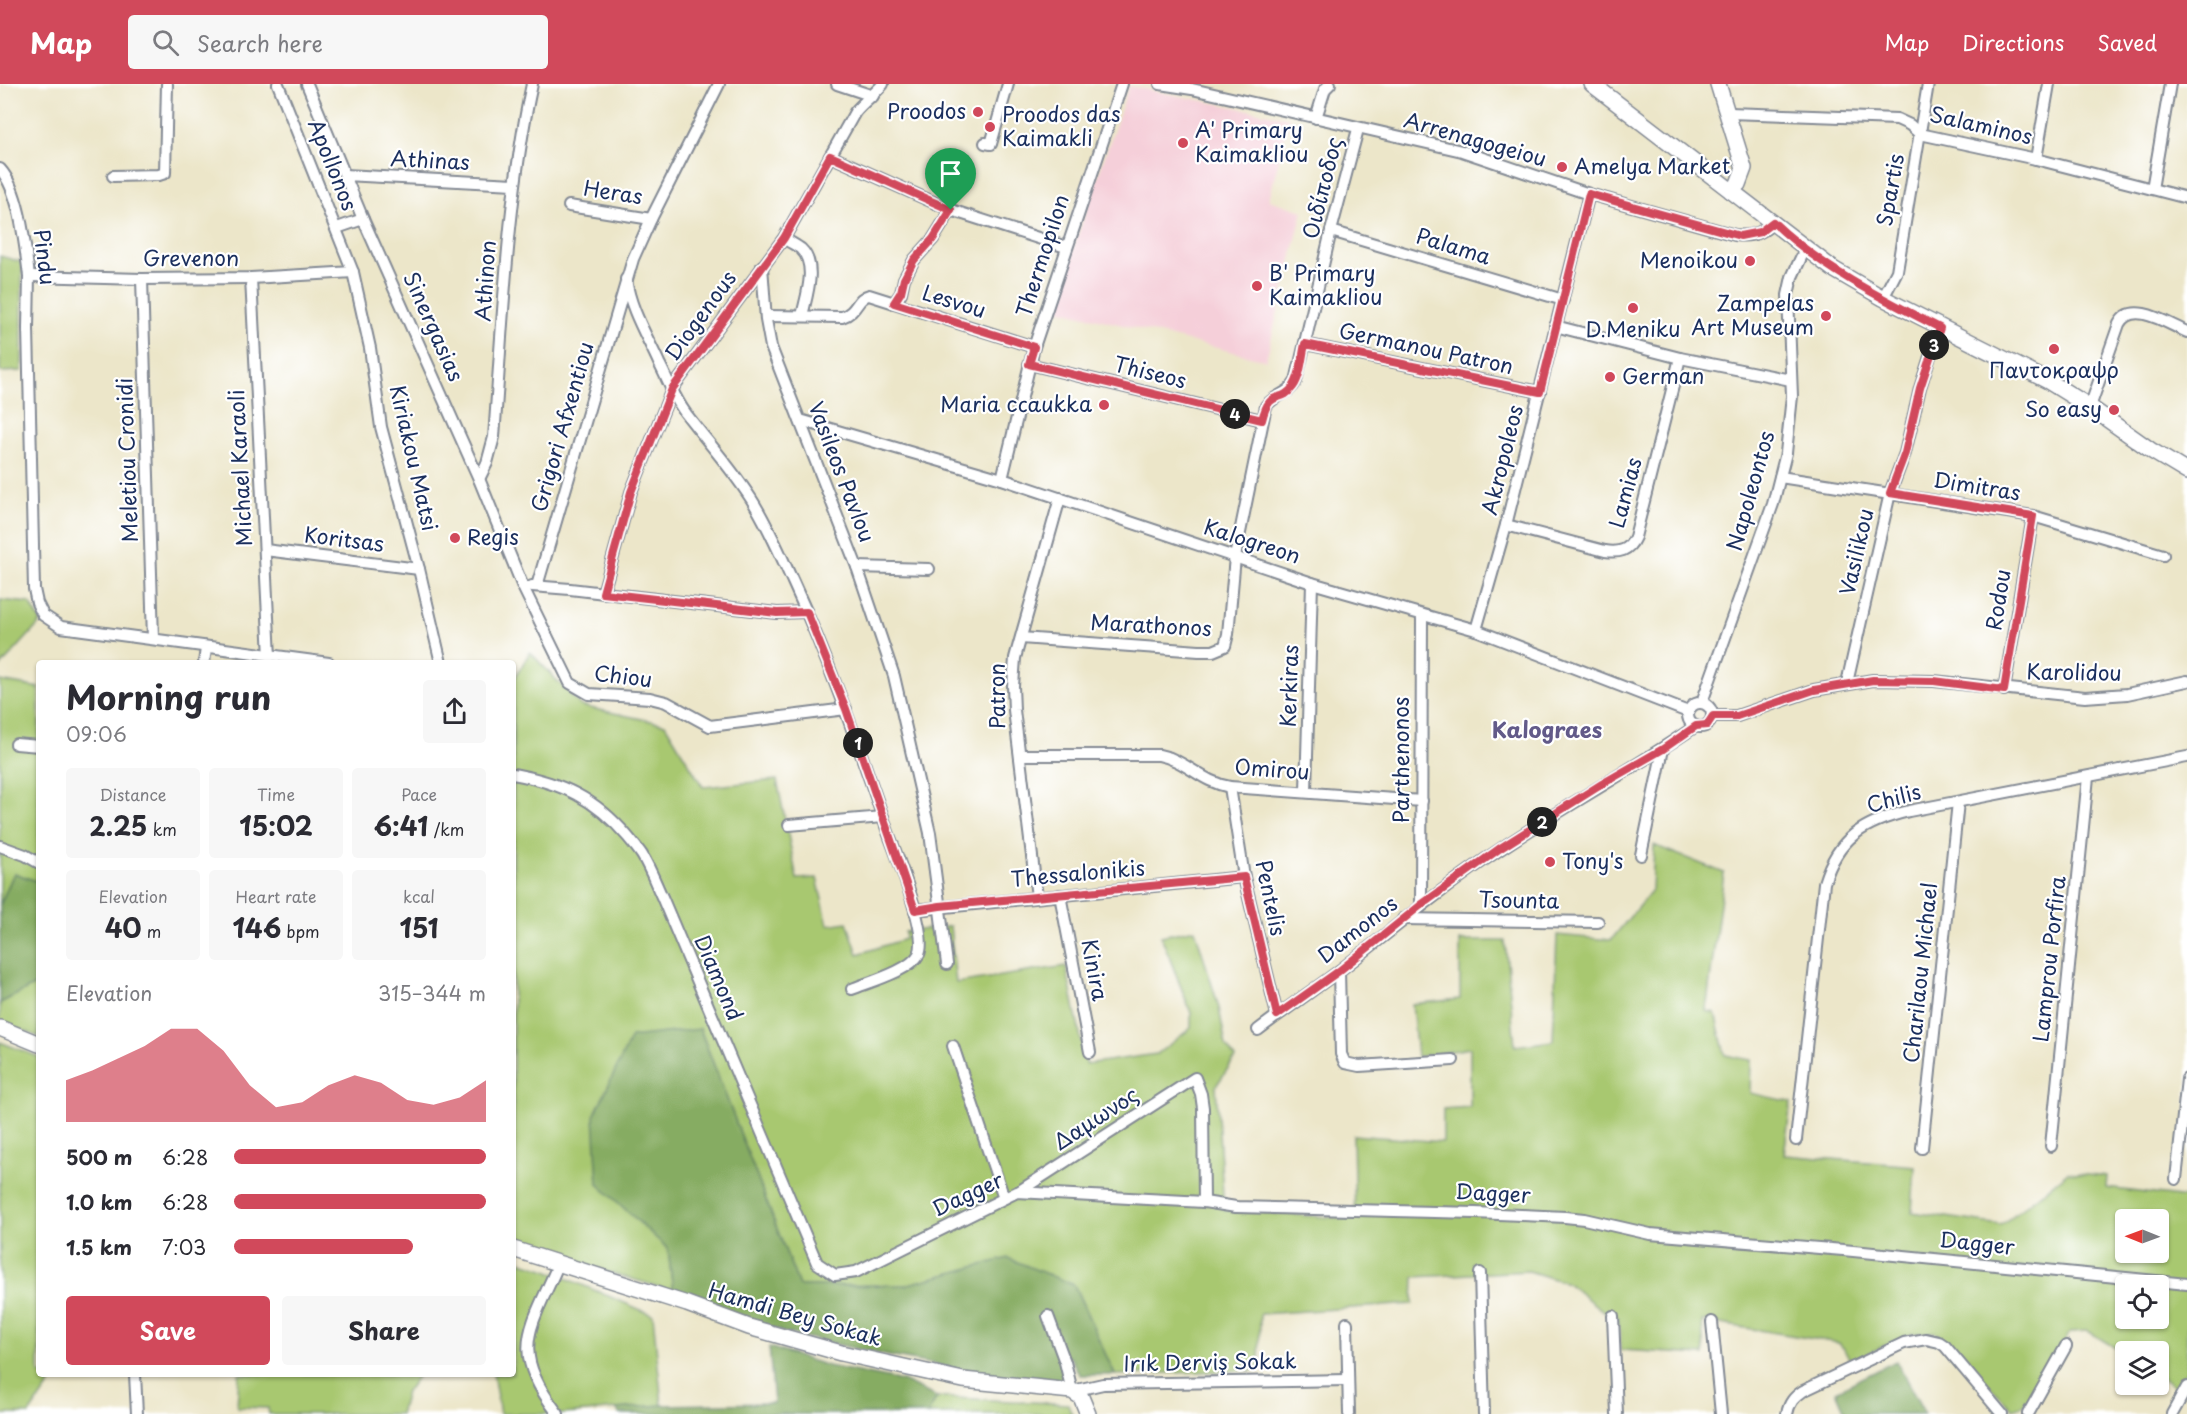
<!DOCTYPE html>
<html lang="en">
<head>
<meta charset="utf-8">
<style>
  :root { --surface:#fff; --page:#f7f7f7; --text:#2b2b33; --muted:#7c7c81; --accent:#d1495b }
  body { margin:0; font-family:"Playpen Sans",sans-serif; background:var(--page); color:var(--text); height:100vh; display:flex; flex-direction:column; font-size:22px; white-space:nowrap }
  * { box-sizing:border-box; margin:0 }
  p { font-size:20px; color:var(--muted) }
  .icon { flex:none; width:33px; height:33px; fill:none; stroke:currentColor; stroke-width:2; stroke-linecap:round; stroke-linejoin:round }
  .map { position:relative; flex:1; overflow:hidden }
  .sheet { position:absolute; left:36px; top:576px; width:480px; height:717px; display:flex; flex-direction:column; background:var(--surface); border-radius:6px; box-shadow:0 2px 4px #0004 }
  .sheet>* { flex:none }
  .needle { width:39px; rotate:271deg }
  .controls { position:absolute; left:2115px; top:1125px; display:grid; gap:12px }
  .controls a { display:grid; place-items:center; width:54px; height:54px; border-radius:6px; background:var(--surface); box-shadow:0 2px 4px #0004; font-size:30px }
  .pin { position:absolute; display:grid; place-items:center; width:51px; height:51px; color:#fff; margin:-62px -26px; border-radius:50% 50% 50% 0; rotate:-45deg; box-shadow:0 0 6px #0007 }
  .pin .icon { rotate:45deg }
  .km { position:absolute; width:30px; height:30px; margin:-15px; border-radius:50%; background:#222; color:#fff; font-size:16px; line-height:30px; text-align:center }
  .round { display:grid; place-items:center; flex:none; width:63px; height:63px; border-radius:6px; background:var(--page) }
  .head { display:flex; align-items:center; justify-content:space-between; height:102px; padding:0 30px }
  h1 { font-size:33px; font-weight:700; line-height:45px }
  .figures { display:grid; grid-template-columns:repeat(3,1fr); gap:9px; height:102px; padding:6px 30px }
  .figures div { display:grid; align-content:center; border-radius:6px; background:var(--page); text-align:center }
  .figures b { font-size:26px; font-weight:700 }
  .figures small { font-size:16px; font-weight:400 }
  .figures p { font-size:16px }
  .chart { height:168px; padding:12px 30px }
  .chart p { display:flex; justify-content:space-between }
  .chart svg { width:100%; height:108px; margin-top:6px; fill:var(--accent); opacity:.7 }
  .button { display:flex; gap:12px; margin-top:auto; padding:12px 30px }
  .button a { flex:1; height:69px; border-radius:6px; background:var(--accent); color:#fff; font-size:24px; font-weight:700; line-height:69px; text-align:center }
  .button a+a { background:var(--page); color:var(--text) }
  ul { padding:0 30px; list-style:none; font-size:20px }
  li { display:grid; grid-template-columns:96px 72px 1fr; align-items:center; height:45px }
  li i { height:15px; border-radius:8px; background:var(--accent) }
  header { display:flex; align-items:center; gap:36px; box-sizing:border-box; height:84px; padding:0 30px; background:var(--accent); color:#fff }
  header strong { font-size:28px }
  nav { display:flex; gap:33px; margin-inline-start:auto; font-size:21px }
  .search { width:420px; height:54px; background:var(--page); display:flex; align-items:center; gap:15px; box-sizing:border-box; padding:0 21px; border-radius:6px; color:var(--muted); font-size:22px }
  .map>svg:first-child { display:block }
  .built { fill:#f5cfd9 }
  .green { fill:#a8c870; stroke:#627c67; stroke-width:1.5; fill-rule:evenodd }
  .forest { fill:#86ac62; stroke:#506e60; stroke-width:1.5 }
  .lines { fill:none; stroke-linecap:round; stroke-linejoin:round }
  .street-casing { stroke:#848a94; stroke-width:14 }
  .secondary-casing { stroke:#848a94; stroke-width:18 }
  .street { stroke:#fff; stroke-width:10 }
  .secondary { stroke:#fff; stroke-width:15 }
  .route-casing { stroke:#fff; stroke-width:12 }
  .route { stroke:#d1495b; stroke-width:8 }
  .poi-dot { fill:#d1495b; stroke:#fff; stroke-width:2 }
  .labels { text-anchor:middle; stroke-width:4.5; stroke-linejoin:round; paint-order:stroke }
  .poi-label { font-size:21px; fill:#1b2f5e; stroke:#fff; text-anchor:start }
  .street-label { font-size:21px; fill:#1b2f5e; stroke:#fff }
  .neighbourhood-label { font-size:22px; font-weight:bold; fill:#625a89; stroke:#fff }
</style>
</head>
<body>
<header>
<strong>Map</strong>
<div class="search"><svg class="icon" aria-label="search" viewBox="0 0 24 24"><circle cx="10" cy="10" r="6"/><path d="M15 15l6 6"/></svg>Search here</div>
<nav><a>Map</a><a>Directions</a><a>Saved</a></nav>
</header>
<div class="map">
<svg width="2187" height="1330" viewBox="0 0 2187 1330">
  <rect width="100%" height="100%" fill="#fff"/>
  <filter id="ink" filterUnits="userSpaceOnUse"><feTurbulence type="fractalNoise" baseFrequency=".0167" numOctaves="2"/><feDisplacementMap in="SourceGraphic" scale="12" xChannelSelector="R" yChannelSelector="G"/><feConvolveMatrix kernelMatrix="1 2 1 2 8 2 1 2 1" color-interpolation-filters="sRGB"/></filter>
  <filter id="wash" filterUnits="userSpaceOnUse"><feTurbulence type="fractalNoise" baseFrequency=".008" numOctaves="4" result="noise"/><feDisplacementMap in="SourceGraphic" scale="24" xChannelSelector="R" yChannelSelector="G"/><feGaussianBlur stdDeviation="1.35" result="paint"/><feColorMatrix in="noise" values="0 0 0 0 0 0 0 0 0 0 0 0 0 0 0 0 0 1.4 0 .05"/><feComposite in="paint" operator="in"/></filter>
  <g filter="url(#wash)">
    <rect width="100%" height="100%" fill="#ece6c9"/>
    <!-- built -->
    <path class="built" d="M1129 2 1289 34 1269 116 1303 127 1266 276 1053 224Z"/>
    <!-- green -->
    <g class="green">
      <path d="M0 172 22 178V287L0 288Z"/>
      <path d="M0 516 30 519 41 538 0 583Z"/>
      <path d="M530 568 581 622 665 640 703 703 777 696 797 795 817 794 828 841 847 838 858 870 905 855V848L950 842 956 899 1066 882 1086 980 1157 970 1191 944V929L1161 852 1195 845 1219 924 1226 962 1235 974 1216 1002 1224 1126 1355 1135 1353 1051 1443 1058V1025L1470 1023V964L1417 973 1412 920 1460 915V857H1505L1515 962 1553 957 1557 851 1611 856 1652 806 1654 761 1724 789 1706 927 1715 929 1725 971 1751 976 1750 1009 1791 1018 1784 1071 1915 1082 1912 1128 2001 1141 2068 1088 2107 1092 2106 1104 2187 1114V1285L2177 1304 2159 1292 2158 1268H2126L2125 1270 2088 1247 2070 1248 2032 1318 2013 1325 1935 1248 1911 1250 1851 1277 1839 1259 1702 1237 1704 1271 1621 1266 1618 1233 1607 1230 1567 1199 1529 1187 1414 1193 1413 1220 1260 1230 1259 1286 1115 1291 1074 1201 1008 1175 905 1201 799 1202 700 945 598 1100 668 1165 673 1207 573 1178 513 1157V597ZM2126 1136H2158V1168H2126ZM2126 1202H2158V1234H2126Z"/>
      <path d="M0 597 39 604V798L14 789 0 821Z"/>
      <path d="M39 899V953L0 937V919Z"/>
      <path d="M0 958 39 973V1290H57L29 1330H0Z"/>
      <path d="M513 1175 547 1186 653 1231 662 1321 563 1330H500L493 1290H513Z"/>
      <path d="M239 1290H419L406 1308 400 1330H269L268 1324 237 1323Z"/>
      <path d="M937 1313 1068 1320 1072 1330H928Z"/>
    </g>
    <!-- forest -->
    <g class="forest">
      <path d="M14 789 39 798V899L0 919V821Z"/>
      <path d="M700 945 799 1202 905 1201 1008 1174 1074 1201 1115 1291H1080L1070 1273 1060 1276 1065 1298 1013 1295 884 1271 783 1248 673 1207 668 1165 598 1100 594 1032 631 953Z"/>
      <path d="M769 1263 828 1282 902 1297 937 1313 928 1330H619L617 1325 662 1321 774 1319Z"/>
      <path d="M1896 1277 1925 1330H1846L1836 1307Z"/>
    </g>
  </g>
  <g filter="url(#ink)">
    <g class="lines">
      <!-- street casing -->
      <g class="street-casing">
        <g id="street">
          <path d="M278 0 353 188 370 264 381 343 419 485 441 579"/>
          <path d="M307 0 363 135 479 395 523 503 570 599 589 610 650 614 666 618 710 642 846 625"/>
          <path d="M837 0 873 12"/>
          <path d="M1160 0 1192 5 1462 67 1589 110 1735 151C1750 153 1763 150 1773 138"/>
          <path d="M1729 29 1897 35 1910 41 1920 50 2036 75 2187 114"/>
          <path d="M1316 34 1325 5 1330 0"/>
          <path d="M985 59 991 60 1008 0"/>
          <path d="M830 72 951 126 1066 163"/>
          <path d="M2036 75 2049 0"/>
          <path d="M0 85C20 107 25 162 29 192L28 244 34 505 37 519 43 531 61 543 329 579"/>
          <path d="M345 91 514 100"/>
          <path d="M113 92 159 91 165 89 167 0"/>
          <path d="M2152 105 2170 0"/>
          <path d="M569 122 651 135"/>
          <path d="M337 144 363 135"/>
          <path d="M1331 147 1563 216"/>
          <path d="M784 154C789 158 796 161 801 165 818 181 806 213 802 232"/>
          <path d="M762 182 766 236 771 263 857 483 894 592 930 749 947 880"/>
          <path d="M29 192 142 195 251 194 353 188"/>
          <path d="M251 194 270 573"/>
          <path d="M142 195 153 555"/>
          <path d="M626 195C630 225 647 252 659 279 668 296 675 316 687 331 710 361 736 389 755 421 770 446 781 472 793 498 831 580 859 664 888 748 896 770 929 851 919 870 910 887 869 898 852 905"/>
          <path d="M1883 214 1897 187 1928 0"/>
          <path d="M894 219 901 209 904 195 914 176 933 155 951 126"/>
          <path d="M766 232 842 233C858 228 856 214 869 211L1034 263"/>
          <path d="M1555 242 1680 274 1791 296"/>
          <path d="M1305 260 1540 308"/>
          <path d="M1029 280 1262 336"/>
          <path d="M2090 323 2119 240C2132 215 2168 240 2187 248"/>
          <path d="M800 336 1002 395 1312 499 1476 546 1688 628"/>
          <path d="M1780 393 2033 432 2163 471"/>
          <path d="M479 395 487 379 494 353C503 235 507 116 532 0"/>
          <path d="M1002 395 1034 263 1122 0"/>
          <path d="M1506 441 1605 467C1619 469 1629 467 1635 453L1680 274"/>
          <path d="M265 466 419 485"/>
          <path d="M857 483 929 485"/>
          <path d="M532 502 570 505 777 529 807 528"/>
          <path d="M537 502 633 175 651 135 719 0"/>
          <path d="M603 509 631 408 672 305 784 154 855 28C864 17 874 11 883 0"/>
          <path d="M1476 546 1506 441 1589 110"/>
          <path d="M1021 554 1199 567H1213L1225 562 1228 550 1235 473 1266 322C1275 310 1289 311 1296 297L1331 147 1358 45"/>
          <path d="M204 579 206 564"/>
          <path d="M1847 599 1890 409 1905 369 1920 304 1939 244"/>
          <path d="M2004 606 2033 432"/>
          <path d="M1702 618 1773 420 1786 369 1792 312 1788 211 1792 193 1805 165"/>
          <circle cx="1700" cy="631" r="12"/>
          <path d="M1713 632H1737L1814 606 1873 596 1934 597 2085 613 2127 610 2187 597"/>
          <path d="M16 660 39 662"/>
          <path d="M1020 671H1159C1186 676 1201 698 1230 703L1422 717"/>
          <path d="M513 690C562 699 595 714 628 753 633 759 638 765 642 771 650 784 656 800 662 813L817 1179 835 1191 856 1188 1017 1108 1204 1118 1236 1123 1475 1129 1565 1133 1584 1135 1650 1150 1843 1166 2187 1200"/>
          <path d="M1230 703 1244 793 1277 931"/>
          <path d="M1306 707 1312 499"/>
          <path d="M789 741 883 733"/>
          <path d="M0 762 25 771 39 779"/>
          <path d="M1641 771 1663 665"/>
          <path d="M1060 811 1090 968"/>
          <path d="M1037 813 1014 626 1013 602 1015 574 1060 414"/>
          <path d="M1421 821 1422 531"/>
          <path d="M915 826 1244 793"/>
          <path d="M1403 835 1598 838"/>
          <path d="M1339 887 1341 970 1345 979 1359 982 1453 976"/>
          <path d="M1258 946C1284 926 1312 907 1339 887 1392 846 1443 803 1499 766 1563 723 1632 686 1696 642"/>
          <path d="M953 962 1004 1114"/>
          <path d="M1796 1056 1824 799C1838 753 1864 738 1909 727L2187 673"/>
          <path d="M2051 1062 2088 693"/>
          <path d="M1922 1064 1958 718"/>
          <path d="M2176 1095 2187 995"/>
          <path d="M1018 1108 1195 994 1201 1010 1203 1024 1204 1118"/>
          <path d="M558 1181C529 1248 509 1265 558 1330"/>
          <path d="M1480 1189 1484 1330"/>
          <path d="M1048 1232 1065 1278 1072 1307 1103 1300 1348 1296"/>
          <path d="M1613 1232 1617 1330"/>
          <path d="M1712 1238 1721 1330"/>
          <path d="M1347 1239 1349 1330"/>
          <path d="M135 1290 137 1330"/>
          <path d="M1787 1330C1789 1319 1794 1313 1803 1307L1904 1259 1926 1255 1939 1258 1945 1262 2002 1330"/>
          <path d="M2028 1330 2066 1262"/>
          <path d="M2172 1330 2187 1303"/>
        </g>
      </g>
      <!-- secondary casing -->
      <g class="secondary-casing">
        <g id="secondary">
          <path d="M1592 0 1833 185 1883 214 2048 297 2090 323 2152 367 2187 388"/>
          <path d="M1718 0 1744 84 1738 100 1731 107"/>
          <path d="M0 944 39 960"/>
          <path d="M513 1165 687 1220 749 1243 841 1269 963 1296 1072 1307 1081 1313 1088 1330"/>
        </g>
      </g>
      <!-- street -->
      <use href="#street" class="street"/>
      <!-- secondary -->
      <use href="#secondary" class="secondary"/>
    </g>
  </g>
  <g class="lines" filter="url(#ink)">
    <!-- route casing -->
    <g class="route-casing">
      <path id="route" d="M830 72 951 126 933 155 914 176 904 195 901 208 894 219 1034 263 1029 280 1262 336C1270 303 1280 321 1293 303 1301 292 1302 273 1305 260L1540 308 1589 110 1740 152 1760 148 1773 138C1821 184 1881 214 1940 244L1920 304 1905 369 1890 409 2033 432 2004 606 1934 597 1873 596 1814 606 1737 632H1713L1707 641 1696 642 1663 665 1602 700 1499 765 1421 821 1339 887 1277 931 1244 793 940 822 915 826 846 625 807 528 777 529 603 509 631 408 672 305 784 154Z"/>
    </g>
    <!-- route -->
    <use href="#route" class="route"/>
  </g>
  <!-- markers -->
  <g class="poi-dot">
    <circle cx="978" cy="28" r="6"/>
    <circle cx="990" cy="43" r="6"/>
    <circle cx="1183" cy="59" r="6"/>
    <circle cx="1562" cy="83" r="6"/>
    <circle cx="1750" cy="177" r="6"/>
    <circle cx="1257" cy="202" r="6"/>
    <circle cx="1633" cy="224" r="6"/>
    <circle cx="1826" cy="232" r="6"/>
    <circle cx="2054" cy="265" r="6"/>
    <circle cx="1610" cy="293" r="6"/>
    <circle cx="1104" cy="321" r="6"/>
    <circle cx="2114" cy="326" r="6"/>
    <circle cx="455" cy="454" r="6"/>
    <circle cx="1550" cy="778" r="6"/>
  </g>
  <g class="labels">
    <!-- poi labels -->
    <g class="poi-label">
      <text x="966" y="35" text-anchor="end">Proodos</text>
      <text x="1002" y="38">Proodos das<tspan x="1002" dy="24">Kaimakli</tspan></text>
      <text x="1195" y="54">A' Primary<tspan x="1195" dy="24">Kaimakliou</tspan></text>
      <text x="1574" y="90">Amelya Market</text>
      <text x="1738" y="184" text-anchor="end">Menoikou</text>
      <text x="1269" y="197">B' Primary<tspan x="1269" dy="24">Kaimakliou</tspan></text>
      <text x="1814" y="227" text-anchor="end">Zampelas<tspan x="1814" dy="24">Art Museum</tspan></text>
      <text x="1633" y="253" text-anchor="middle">D.Meniku</text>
      <text x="2054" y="294" text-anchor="middle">Παντοκραψρ</text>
      <text x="1622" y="300">German</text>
      <text x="1092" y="328" text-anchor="end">Maria ccaukka</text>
      <text x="2102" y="333" text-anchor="end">So easy</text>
      <text x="467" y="461">Regis</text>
      <text x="1562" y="785">Tony's</text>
    </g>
    <!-- street labels -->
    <g class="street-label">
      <text transform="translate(1981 42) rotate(13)" y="7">Salaminos</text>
      <text transform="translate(1475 56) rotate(16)" y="7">Arrenagogeiou</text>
      <text transform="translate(430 77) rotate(3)" y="7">Athinas</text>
      <text transform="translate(332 81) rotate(68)" y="7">Apollonos</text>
      <text transform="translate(1323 104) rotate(-76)" y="7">Οιδίποδος</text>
      <text transform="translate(1891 106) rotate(-80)" y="7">Spartis</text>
      <text transform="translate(613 109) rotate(9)" y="7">Heras</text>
      <text transform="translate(1453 163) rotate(17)" y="7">Palama</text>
      <text transform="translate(1043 172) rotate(-72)" y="7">Thermopilon</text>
      <text transform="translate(44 173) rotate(83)" y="7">Pindu</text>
      <text x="191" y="182">Grevenon</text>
      <text transform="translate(486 197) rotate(-86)" y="7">Athinon</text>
      <text transform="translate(954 218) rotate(17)" y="7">Lesvou</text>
      <text transform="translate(701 232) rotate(-54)" y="7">Diogenous</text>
      <text transform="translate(433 243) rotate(66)" y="7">Sinergasias</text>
      <text transform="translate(1426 265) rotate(12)" y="7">Germanou Patron</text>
      <text transform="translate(1150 289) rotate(14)" y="7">Thiseos</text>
      <text transform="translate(563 343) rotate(-74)" y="7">Grigori Afxentiou</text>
      <text transform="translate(413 374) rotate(77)" y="7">Kiriakou Matsi</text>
      <text transform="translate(128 376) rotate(-92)" y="7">Meletiou Cronidi</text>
      <text transform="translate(1503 376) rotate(-76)" y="7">Akropoleos</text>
      <text transform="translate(241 384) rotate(-93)" y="7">Michael Karaoli</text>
      <text transform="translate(841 388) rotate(69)" y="7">Vasileos Pavlou</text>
      <text transform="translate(1977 403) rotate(9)" y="7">Dimitras</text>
      <text transform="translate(1751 407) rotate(-74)" y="7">Napoleontos</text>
      <text transform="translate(1626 409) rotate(-75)" y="7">Lamias</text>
      <text transform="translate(344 456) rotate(7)" y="7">Koritsas</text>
      <text transform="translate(1252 458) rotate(18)" y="7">Kalogreon</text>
      <text transform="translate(1857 468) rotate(-77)" y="7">Vasilikou</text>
      <text transform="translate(1999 516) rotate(-81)" y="7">Rodou</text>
      <text transform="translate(1151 542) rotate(3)" y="7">Marathonos</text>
      <text transform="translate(2074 589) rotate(1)" y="7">Karolidou</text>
      <text transform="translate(623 593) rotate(7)" y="7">Chiou</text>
      <text transform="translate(1290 602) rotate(-88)" y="7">Kerkiras</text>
      <text transform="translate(998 612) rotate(-90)" y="7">Patron</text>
      <text transform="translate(1402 676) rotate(-90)" y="7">Parthenonos</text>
      <text transform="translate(1272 686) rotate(4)" y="7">Omirou</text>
      <text transform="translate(1894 715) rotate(-16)" y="7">Chilis</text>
      <text transform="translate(1078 790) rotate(-5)" y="7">Thessalonikis</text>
      <text transform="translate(1270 814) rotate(78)" y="7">Pentelis</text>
      <text transform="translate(1519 817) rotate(1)" y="7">Tsounta</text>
      <text transform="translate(1358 846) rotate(-38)" y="7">Damonos</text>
      <text transform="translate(2050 875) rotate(-84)" y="7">Lamprou Porfira</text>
      <text transform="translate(1094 886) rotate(79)" y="7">Kinira</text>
      <text transform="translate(1921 889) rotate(-84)" y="7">Charilaou Michael</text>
      <text transform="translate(718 894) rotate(67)" y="7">Diamond</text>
      <text transform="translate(1096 1035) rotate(-33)" y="7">Δαμωνος</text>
      <text transform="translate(1493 1110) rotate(3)" y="7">Dagger</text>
      <text transform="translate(968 1111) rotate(-25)" y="7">Dagger</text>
      <text transform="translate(1977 1160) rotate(6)" y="7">Dagger</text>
      <text transform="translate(795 1231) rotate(16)" y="7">Hamdi Bey Sokak</text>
      <text transform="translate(1210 1279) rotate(-1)" y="7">Irık Derviş Sokak</text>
    </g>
    <!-- neighbourhood labels -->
    <g class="neighbourhood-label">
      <text x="1547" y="654">Kalograes</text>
    </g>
  </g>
</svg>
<div class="controls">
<a><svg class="needle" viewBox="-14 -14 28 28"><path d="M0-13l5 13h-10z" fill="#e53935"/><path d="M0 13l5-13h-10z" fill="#7c7c81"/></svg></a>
<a><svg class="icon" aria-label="locate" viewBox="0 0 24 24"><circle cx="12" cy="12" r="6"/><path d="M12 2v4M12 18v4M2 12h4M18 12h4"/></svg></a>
<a><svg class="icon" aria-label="layers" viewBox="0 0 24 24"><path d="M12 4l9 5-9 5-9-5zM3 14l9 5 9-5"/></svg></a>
</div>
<div class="pin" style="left:951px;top:126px;background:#1e9e55"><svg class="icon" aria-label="arrive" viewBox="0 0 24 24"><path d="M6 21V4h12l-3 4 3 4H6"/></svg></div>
<b class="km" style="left:858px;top:659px">1</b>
<b class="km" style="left:1542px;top:738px">2</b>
<b class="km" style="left:1934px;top:261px">3</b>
<b class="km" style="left:1235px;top:330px">4</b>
<section class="sheet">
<div class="head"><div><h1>Morning run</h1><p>09:06</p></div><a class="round"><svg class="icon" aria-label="share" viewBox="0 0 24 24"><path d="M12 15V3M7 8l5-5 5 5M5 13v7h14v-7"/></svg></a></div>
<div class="figures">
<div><p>Distance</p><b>2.25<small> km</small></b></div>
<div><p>Time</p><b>15:02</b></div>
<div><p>Pace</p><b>6:41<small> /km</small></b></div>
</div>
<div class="figures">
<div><p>Elevation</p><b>40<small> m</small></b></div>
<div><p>Heart rate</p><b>146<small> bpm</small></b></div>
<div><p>kcal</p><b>151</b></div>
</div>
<div class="chart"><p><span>Elevation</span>315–344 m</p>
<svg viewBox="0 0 160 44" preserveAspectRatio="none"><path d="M0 44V27L10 23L20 18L30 13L40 6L50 6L60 15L70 29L80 38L90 36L100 29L110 25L120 28L130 35L140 37L150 34L160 27V44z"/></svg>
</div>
<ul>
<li><b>500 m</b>6:28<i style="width:100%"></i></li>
<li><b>1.0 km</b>6:28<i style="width:100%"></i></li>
<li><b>1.5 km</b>7:03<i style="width:71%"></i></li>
</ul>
<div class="button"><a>Save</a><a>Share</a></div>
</section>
</div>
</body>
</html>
